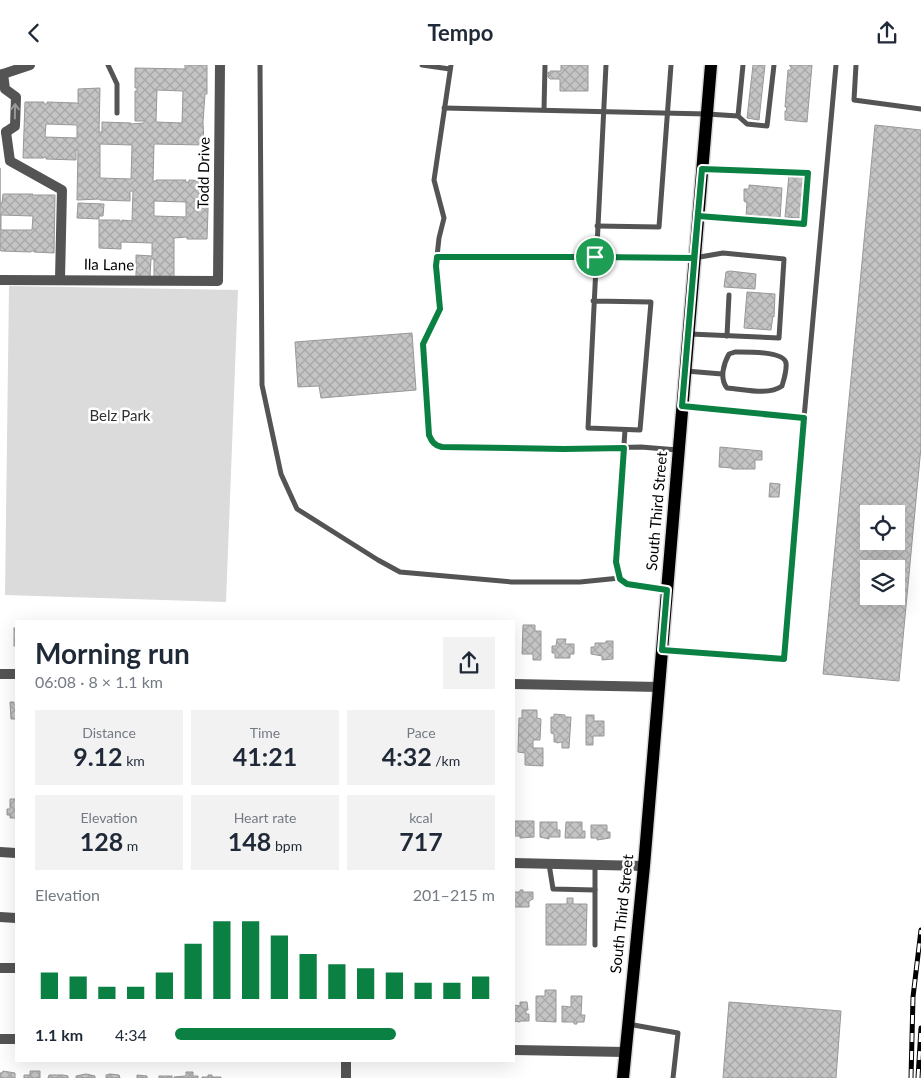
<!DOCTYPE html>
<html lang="en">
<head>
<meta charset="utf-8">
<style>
  :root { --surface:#fff; --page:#f2f2f3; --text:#1f2937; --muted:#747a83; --accent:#0b8043 }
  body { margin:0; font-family:Lato,sans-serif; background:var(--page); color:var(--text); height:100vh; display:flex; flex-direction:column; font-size:19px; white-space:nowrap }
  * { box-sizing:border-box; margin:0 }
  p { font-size:16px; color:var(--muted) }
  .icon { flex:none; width:28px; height:28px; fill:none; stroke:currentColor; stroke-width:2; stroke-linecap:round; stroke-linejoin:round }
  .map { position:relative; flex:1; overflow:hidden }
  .details { position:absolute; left:15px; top:555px; width:500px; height:442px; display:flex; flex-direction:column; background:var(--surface); border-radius:0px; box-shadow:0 5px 20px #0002 }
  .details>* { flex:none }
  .buttons { position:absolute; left:860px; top:440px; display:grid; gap:10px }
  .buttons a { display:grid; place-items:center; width:45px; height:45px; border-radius:0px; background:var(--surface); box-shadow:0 5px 20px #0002; font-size:25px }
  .pin { position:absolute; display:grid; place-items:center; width:42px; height:42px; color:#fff; margin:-21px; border:2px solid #fff; border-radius:50%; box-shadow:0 1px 5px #0007 }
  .round { display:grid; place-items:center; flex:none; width:52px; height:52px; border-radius:0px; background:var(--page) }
  .overview { display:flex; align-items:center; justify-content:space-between; height:85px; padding:0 20px }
  h1 { font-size:28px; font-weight:700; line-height:38px }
  .stats { display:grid; grid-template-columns:repeat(3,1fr); gap:8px; height:85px; padding:5px 20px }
  .stats div { display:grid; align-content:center; border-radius:0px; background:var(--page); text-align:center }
  .stats b { font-size:25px; font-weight:700 }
  .stats small { font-size:14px; font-weight:400 }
  .stats p { font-size:14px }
  .chart { height:140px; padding:10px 20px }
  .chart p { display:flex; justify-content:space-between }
  .chart svg { width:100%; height:90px; margin-top:5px; stroke:var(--accent); stroke-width:6 }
  ul { padding:0 20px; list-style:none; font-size:16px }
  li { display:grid; grid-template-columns:80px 60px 1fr; align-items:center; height:38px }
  li i { height:12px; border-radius:6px; background:var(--accent) }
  header { display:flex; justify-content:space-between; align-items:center; height:65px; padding:0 20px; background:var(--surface); font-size:22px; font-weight:700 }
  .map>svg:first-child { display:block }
  .green { fill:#dbdbdb }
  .building { fill:url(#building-cross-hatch); stroke:#989898; fill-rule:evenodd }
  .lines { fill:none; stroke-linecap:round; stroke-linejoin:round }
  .primary-casing { stroke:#dbdbdb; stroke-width:15 }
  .service { stroke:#545454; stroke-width:5 }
  .minor { stroke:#545454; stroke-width:10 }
  .tertiary { stroke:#545454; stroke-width:10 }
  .primary { stroke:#000; stroke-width:12 }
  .rail-casing { stroke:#000; stroke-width:5 }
  .rail { stroke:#fff; stroke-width:3; stroke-dasharray:9; stroke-linecap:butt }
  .oneway { stroke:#989898 }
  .route-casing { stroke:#fff; stroke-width:10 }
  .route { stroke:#0b8043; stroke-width:6 }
  .labels { text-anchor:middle; stroke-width:5; stroke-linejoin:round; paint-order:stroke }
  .street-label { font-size:15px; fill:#000; stroke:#fff }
  .park-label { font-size:15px; fill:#323232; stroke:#fff }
</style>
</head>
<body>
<header><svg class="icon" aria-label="back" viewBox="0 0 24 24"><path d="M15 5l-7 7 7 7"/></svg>Tempo<svg class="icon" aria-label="share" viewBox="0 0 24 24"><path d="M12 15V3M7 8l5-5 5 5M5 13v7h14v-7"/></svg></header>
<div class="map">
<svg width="921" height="1013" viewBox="0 0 921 1013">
  <defs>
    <pattern id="building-cross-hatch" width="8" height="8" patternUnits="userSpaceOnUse" patternTransform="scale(1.25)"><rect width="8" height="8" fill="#c4c4c4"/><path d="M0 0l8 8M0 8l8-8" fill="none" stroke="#a7a7a7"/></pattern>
  </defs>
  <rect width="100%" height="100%" fill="#fff"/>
  <!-- green -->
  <path class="green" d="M9 221 238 225 226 537 5 530Z"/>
  <!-- building -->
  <g class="building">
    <path d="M185 0H207V29H205L203 57 204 80 154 79 153 116H156V115H186L185 117H189V115L209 116 207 174H187V172L174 173V213H154V194H151L150 212H136V190L152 191V178L121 177V184L99 183V155H120V157H122V155L132 156 133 126H130V136L100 135V134L77 135 78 85H76V95L46 94V92H44V93H23L25 37H44V39H47V37L77 38 78 39V24L100 23 99 67H102V57L131 58V59L144 58V56H135V26H137V23H135V3L185 4ZM157 25 183 26 182 58 156 57ZM46 59 77 60V73L45 72ZM100 79 132 80 131 114 100 113ZM154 136 186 137V152L154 151Z"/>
    <path d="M561 0H588V26H560V14H550L548 12V7L550 8V6H561Z"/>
    <path d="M753 0H765L759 55 747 53Z"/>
    <path d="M789 0H812L807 57 785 55V46H786L787 42H785L788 5H791V2Z"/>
    <path d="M875 60 921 65V382L899 616 823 609ZM869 449H896V476H869ZM869 504H896V531H869Z"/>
    <path d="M0 103V138H2L3 129H33L32 130H55L54 188 34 187V186H31V187L1 186 0 185ZM1 150 33 151 32 165H1Z"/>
    <path d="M789 110 805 111 801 153 785 152Z"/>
    <path d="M749 120 782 123 780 154 746 151 747 138 744 136V124H749Z"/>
    <path d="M78 138 104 139 103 151H99V154L77 153Z"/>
    <path d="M730 206 756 209 755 224 724 222 726 207Z"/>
    <path d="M747 227 775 229 774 252 773 251 771 265 744 263Z"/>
    <path d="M412 268 416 325 321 333 319 321 298 322 295 277Z"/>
    <path d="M720 382 762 386V395H755V404H732V403L719 402Z"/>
    <path d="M770 418 780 419 779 432H769Z"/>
    <path d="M523 560H535V566H541V595H533V589H522Z"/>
    <rect x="14" y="563" width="2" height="18"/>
    <path d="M557 574H566L565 579H574V589H570V593H555V588H552V581H556Z"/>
    <path d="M606 576H613V594L602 595V591L591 589V582H595V578H606Z"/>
    <path d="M10 637H14V640H16V654H11Z"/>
    <path d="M522 645H537V653L541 654 540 675H533V683H543V701L525 700V688L518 687 519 653H522Z"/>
    <path d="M554 649 565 650V652H571L569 683H562V677L557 678V677H554V669L551 668V652H554Z"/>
    <path d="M586 650H594V656H604V671H593V680H586Z"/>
    <path d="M10 734H16V755L15 753H10V750H7V744H10Z"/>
    <path d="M515 756H534V772L520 773V771H515Z"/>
    <path d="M540 757H557V765H560V772H549V774L540 772Z"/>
    <path d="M566 757H582V766H585V773H565Z"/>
    <path d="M591 760H607V767H610V773L597 775V773H591Z"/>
    <path d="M520 825H523V827H533V834L529 836V842H514V827H520Z"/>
    <path d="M567 833H573V839H587L586 880H546V839H567Z"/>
    <path d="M545 925H556V957L536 956V931H545Z"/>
    <path d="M571 931H582L581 950H585L584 957H577V959H574V957H562V941L571 942Z"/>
    <path d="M520 937H527L528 945H526V949H529V956H520V957L514 956V940L520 941Z"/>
    <path d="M729 937 841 946 836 1013H723Z"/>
    <path d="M3 1006 15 1008V1013H0V1008H2Z"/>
    <path d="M30 1006H40V1013H24V1010H30Z"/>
    <path d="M186 1007H193V1011H198V1013H174V1012L186 1011Z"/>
    <path d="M86 1009 95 1011V1013H76V1011Z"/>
    <path d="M110 1009 119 1010 120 1013H106V1010Z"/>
    <path d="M49 1010H63L68 1011V1013H48Z"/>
    <path d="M137 1010 147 1011V1013H137Z"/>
    <path d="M208 1010H212V1012H221V1013H202V1012H208Z"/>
    <rect x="159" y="1011" width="13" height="2"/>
  </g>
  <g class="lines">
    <!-- primary casing -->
    <g class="primary-casing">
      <path id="primary" d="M623 1013 644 801 711 0"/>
    </g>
    <!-- service -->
    <g class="service">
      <path d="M108 0 117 19V48"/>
      <path d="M260 0 262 320 281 409 297 444 378 495 400 507 512 517H580L620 513"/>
      <path d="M422 0 450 4"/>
      <path d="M451 0 434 115 444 153 439 173 436 201 440 244 423 279 429 370C432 377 434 380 442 382L564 384 641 382 678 385"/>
      <path d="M856 0 854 35 921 44"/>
      <path d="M444 43 707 49 738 51 747 59 767 61 774 0"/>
      <path d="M544 45 545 0"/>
      <path d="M738 51 743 0"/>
      <path d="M699 151 804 159 808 109 703 104"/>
      <path d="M597 161 659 162 671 0"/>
      <path d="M437 192 694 193 723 188 784 194 779 273 690 269"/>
      <path d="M593 236 651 237 640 365 588 363C593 242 599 121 606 0"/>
      <path d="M727 271 729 230"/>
      <path d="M735 287C745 287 784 286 786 298 787 305 784 314 782 321 768 331 744 324 727 323 719 313 724 298 729 289Z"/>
      <path d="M686 306 722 309"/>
      <path d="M684 341 804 353 836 0"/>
      <path d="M625 365 616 497 620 513 627 519 666 525"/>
      <path d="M663 585 784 594 804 353"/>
      <path d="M549 799 553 824 595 825"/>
      <path d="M595 880V800"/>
      <path d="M628 959 678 968 673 1013"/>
    </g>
    <!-- minor -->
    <g class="minor">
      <path d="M3 9 5 24 16 32 15 61 6 67"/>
      <path d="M6 67 10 96 62 125 60 214"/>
      <path d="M0 215 218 216 220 0"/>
      <path d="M0 609H16"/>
      <path d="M514 619 659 622"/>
      <path d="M0 787 16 788"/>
      <path d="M514 798 644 801"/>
      <path d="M0 852 16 853"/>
      <path d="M0 903H16"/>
      <path d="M0 974H16"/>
      <path d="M514 985 625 987"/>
      <path d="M346 1013V996"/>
    </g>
    <!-- tertiary -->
    <path class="tertiary" d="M0 10 30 0"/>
    <!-- primary -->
    <use href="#primary" class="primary"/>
    <!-- rail casing -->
    <g class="rail-casing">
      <g id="rail">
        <path d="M911 1013 913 932 921 865"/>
        <path d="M918 1013 921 963"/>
      </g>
    </g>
    <!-- rail -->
    <use href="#rail" class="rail"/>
  </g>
  <!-- one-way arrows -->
  <defs><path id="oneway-shaft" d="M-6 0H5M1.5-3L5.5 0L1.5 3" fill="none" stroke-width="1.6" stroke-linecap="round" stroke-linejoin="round" transform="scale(1.25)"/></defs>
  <use class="oneway" href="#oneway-shaft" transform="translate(15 46) rotate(-89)"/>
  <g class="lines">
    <!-- route casing -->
    <g class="route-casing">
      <path id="route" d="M595 192H437L436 201 440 244 423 279 429 370C432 377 434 380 442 382L564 384 624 383 616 497 620 514 627 519 667 525 662 585 784 594 804 353 682 341 698 151 804 159 808 108 702 104 694 193 595 192"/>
    </g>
    <!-- route -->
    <use href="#route" class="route"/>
  </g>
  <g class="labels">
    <!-- street labels -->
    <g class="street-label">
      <text transform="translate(204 108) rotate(-89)" y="5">Todd Drive</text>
      <text transform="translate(109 200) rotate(1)" y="5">Ila Lane</text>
      <text transform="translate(657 446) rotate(-85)" y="5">South Third Street</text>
      <text transform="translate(622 849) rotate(-84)" y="5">South Third Street</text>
    </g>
    <!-- park labels -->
    <g class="park-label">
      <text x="120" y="356">Belz Park</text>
    </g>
  </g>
</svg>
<div class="buttons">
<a><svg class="icon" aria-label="locate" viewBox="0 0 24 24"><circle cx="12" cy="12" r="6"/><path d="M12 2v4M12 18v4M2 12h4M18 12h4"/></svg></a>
<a><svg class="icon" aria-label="layers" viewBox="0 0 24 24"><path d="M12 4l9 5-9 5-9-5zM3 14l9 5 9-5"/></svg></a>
</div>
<div class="pin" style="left:595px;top:192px;background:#1e9e55"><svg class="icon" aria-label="arrive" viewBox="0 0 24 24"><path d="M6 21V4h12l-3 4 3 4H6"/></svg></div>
<section class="details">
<div class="overview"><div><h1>Morning run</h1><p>06:08 · 8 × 1.1 km</p></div><a class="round"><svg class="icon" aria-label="share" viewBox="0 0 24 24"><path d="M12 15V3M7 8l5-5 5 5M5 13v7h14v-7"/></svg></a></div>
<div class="stats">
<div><p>Distance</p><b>9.12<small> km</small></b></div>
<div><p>Time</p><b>41:21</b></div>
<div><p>Pace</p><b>4:32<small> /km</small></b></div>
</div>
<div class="stats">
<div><p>Elevation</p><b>128<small> m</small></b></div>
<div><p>Heart rate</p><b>148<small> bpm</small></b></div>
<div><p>kcal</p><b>717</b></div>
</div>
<div class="chart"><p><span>Elevation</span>201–215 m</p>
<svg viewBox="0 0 160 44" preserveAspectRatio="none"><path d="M5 44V31M15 44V33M25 44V38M35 44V38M45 44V31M55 44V17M65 44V6M75 44V6M85 44V13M95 44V22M105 44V27M115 44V29M125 44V31M135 44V36M145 44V36M155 44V33"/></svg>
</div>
<ul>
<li><b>1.1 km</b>4:34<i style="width:69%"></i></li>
</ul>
</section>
</div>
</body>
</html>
